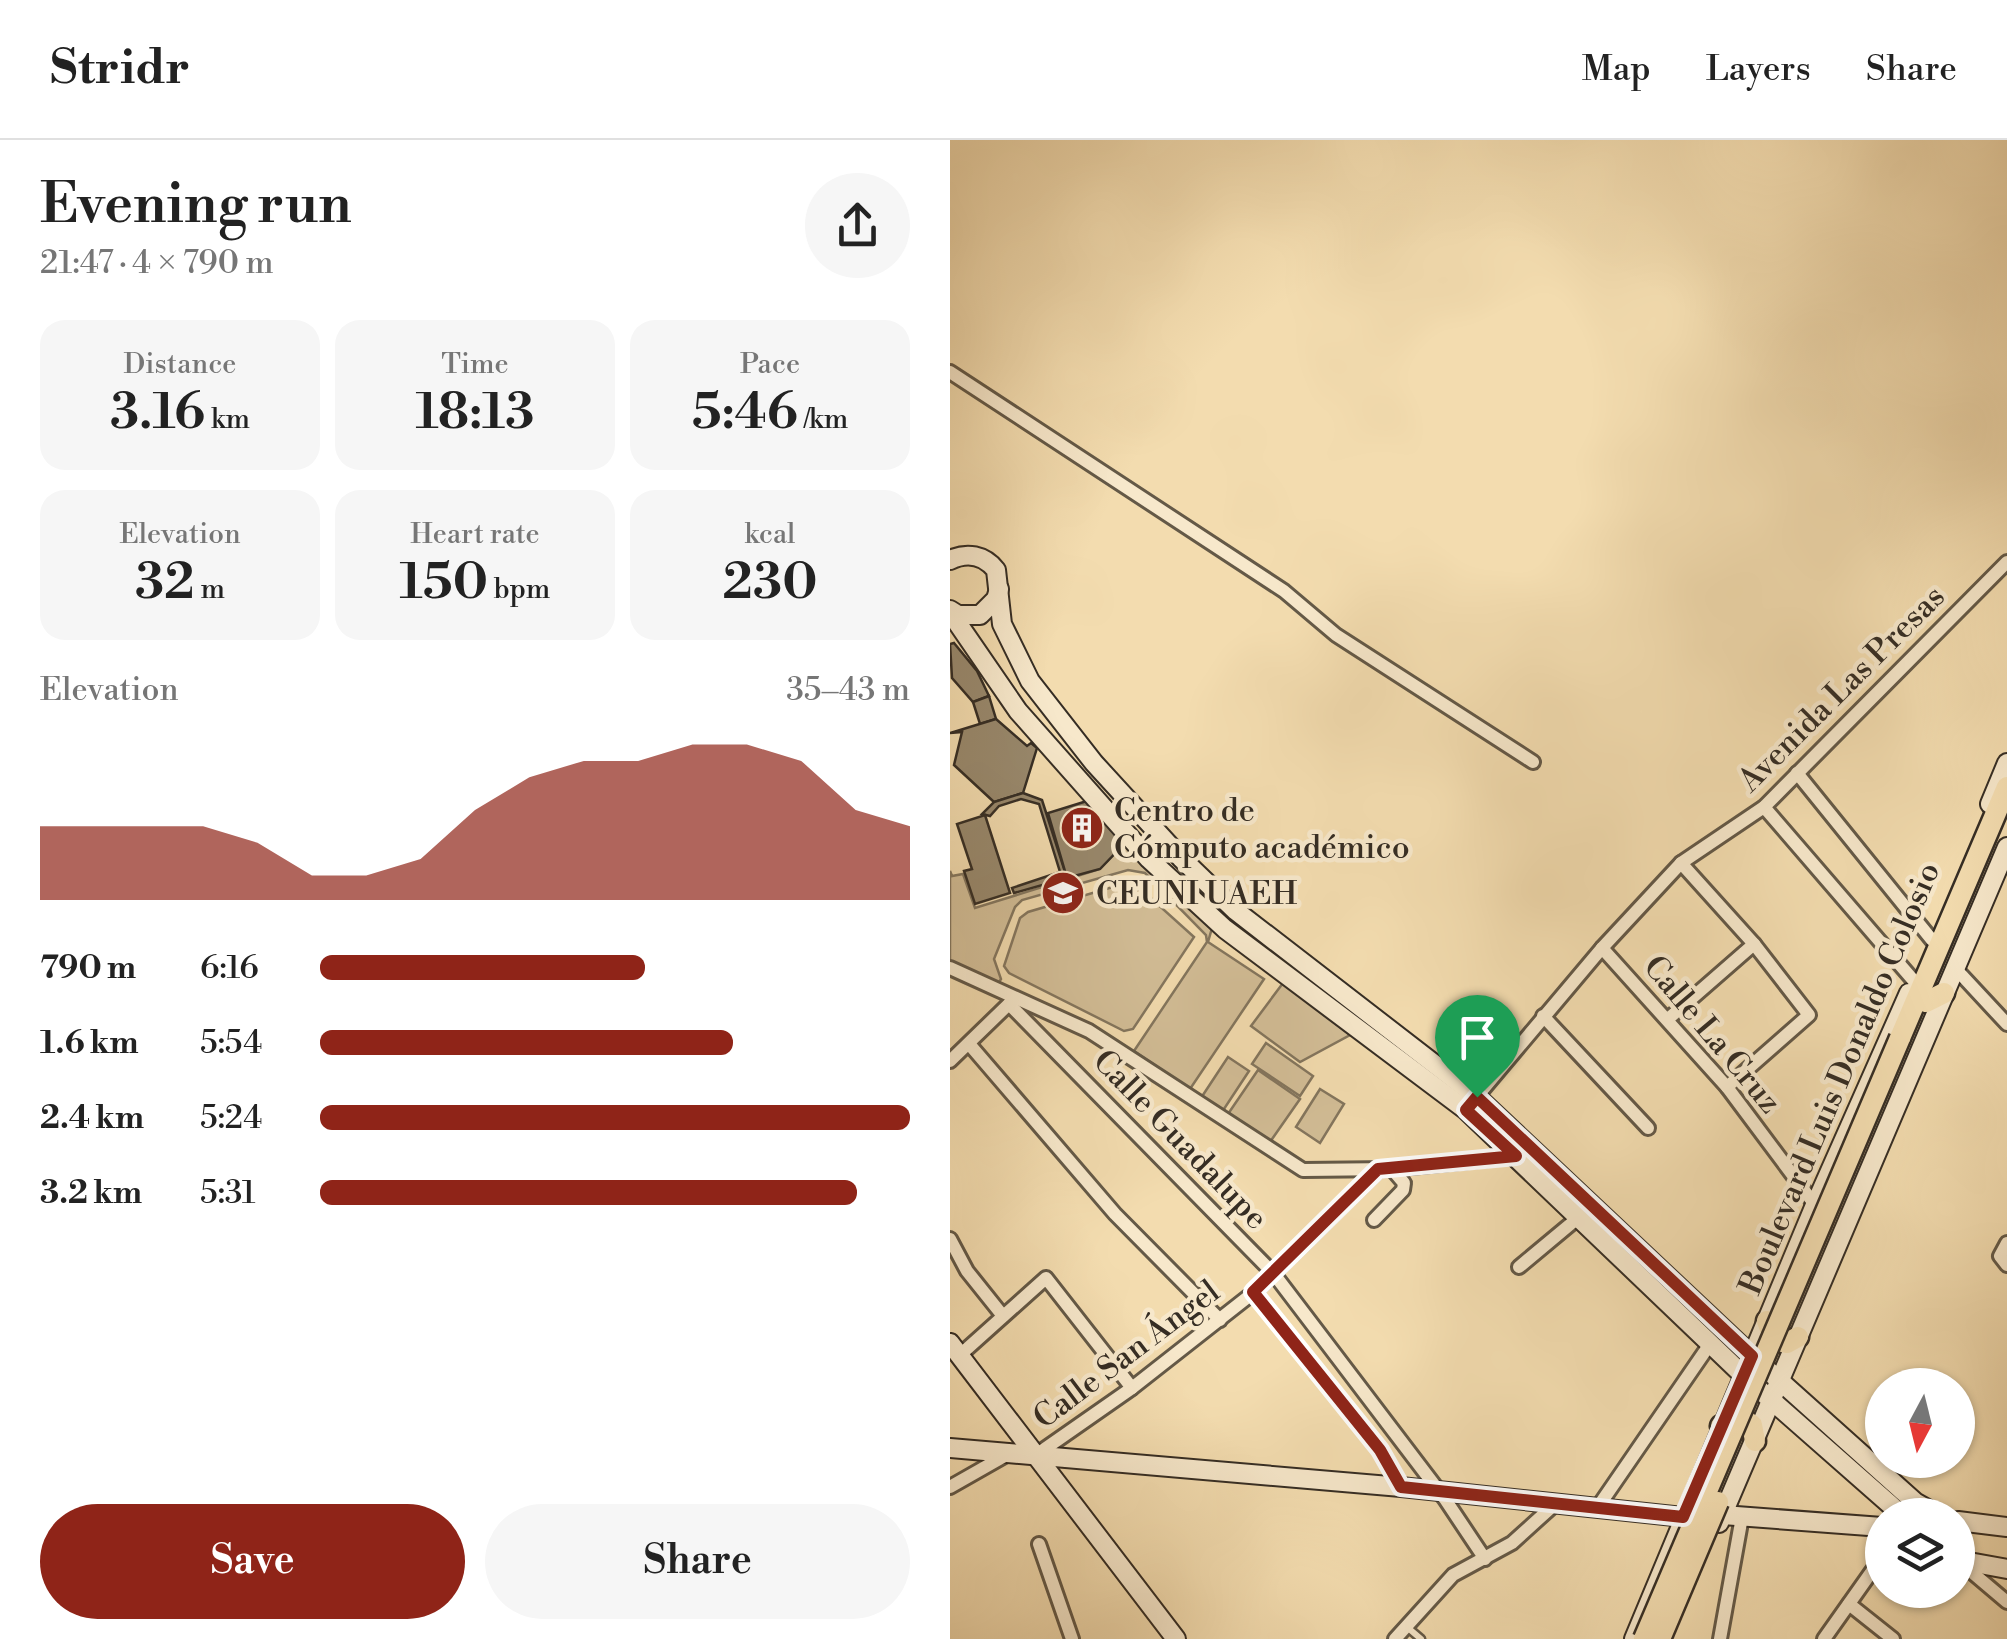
<!DOCTYPE html>
<html lang="en">
<head>
<meta charset="utf-8">
<style>
  :root { --surface:#fff; --page:#f6f6f6; --text:#222; --muted:#767676; --line:#e0e0e0; --accent:#8f2418 }
  body { margin:0; font-family:"Libre Bodoni",serif; background:var(--page); color:var(--text); height:100vh; display:flex; flex-direction:column; font-size:38px; white-space:nowrap }
  * { box-sizing:border-box; margin:0 }
  p { font-size:32px; color:var(--muted) }
  .icon { flex:none; width:55px; height:55px; fill:none; stroke:currentColor; stroke-width:2; stroke-linecap:round; stroke-linejoin:round }
  .map { position:relative; flex:1; overflow:hidden }
  .panel { display:flex; flex-direction:column; background:var(--surface); width:950px }
  .panel>* { flex:none }
  .needle { width:65px; rotate:187deg }
  .tools { position:absolute; left:915px; top:1228px; display:grid; gap:20px }
  .tools a { display:grid; place-items:center; width:110px; height:110px; border-radius:50%; background:var(--surface); box-shadow:0 2px 8px #0004; font-size:50px }
  .pin { position:absolute; display:grid; place-items:center; width:85px; height:85px; color:#fff; margin:-102px -42px; border-radius:50% 50% 50% 0; rotate:-45deg; box-shadow:0 0 10px #0007 }
  .pin .icon { rotate:45deg }
  .round { display:grid; place-items:center; flex:none; width:105px; height:105px; border-radius:52px; background:var(--page) }
  .headline { display:flex; align-items:center; justify-content:space-between; height:170px; padding:0 40px }
  h1 { font-size:55px; font-weight:600; line-height:75px }
  .metrics { display:grid; grid-template-columns:repeat(3,1fr); gap:15px; height:170px; padding:10px 40px }
  .metrics div { display:grid; align-content:center; border-radius:25px; background:var(--page); text-align:center }
  .metrics b { font-size:50px; font-weight:600 }
  .metrics small { font-size:28px; font-weight:400 }
  .metrics p { font-size:28px }
  .chart { height:280px; padding:20px 40px }
  .chart p { display:flex; justify-content:space-between }
  .chart svg { width:100%; height:180px; margin-top:10px; fill:var(--accent); opacity:.7 }
  .button { display:flex; gap:20px; margin-top:auto; padding:20px 40px }
  .button a { flex:1; height:115px; border-radius:60px; background:var(--accent); color:#fff; font-size:40px; font-weight:600; line-height:115px; text-align:center }
  .button a+a { background:var(--page); color:var(--text) }
  ul { padding:0 40px; list-style:none; font-size:32px }
  li { display:grid; grid-template-columns:160px 120px 1fr; align-items:center; height:75px }
  li i { height:25px; border-radius:12px; background:var(--accent) }
  header { display:flex; align-items:center; gap:60px; box-sizing:border-box; height:140px; padding:0 50px; background:var(--surface); border-bottom:2px solid var(--line) }
  header strong { font-size:48px }
  nav { display:flex; gap:55px; margin-inline-start:auto; font-size:35px }
  main { display:flex; flex:1; min-height:0 }
  .map>svg:first-child { display:block }
  .green { fill:#d3be97; stroke:#84765e; stroke-width:2.5 }
  .building { fill:#98886c; stroke:#352d24; stroke-width:2.5 }
  .lines { fill:none; stroke-linecap:round; stroke-linejoin:round }
  .lane-casing { stroke:#645947; stroke-width:11 }
  .street-casing { stroke:#645947; stroke-width:18 }
  .secondary-casing { stroke:#352d24; stroke-width:22 }
  .primary-casing { stroke:#352d24; stroke-width:25 }
  .lane { stroke:#f7e8cb; stroke-width:6 }
  .street { stroke:#f7e8cb; stroke-width:12 }
  .secondary { stroke:#f7e8cb; stroke-width:18 }
  .primary { stroke:#f3dcaf; stroke-width:20 }
  .primary-bridge-casing { stroke:#352d24; stroke-width:25; stroke-linecap:butt }
  .primary-bridge { stroke:#f3dcaf; stroke-width:20 }
  .route-casing { stroke:#fff; stroke-width:20 }
  .route { stroke:#8f2418; stroke-width:12 }
  .labels { text-anchor:middle; stroke-width:9; stroke-linejoin:round; paint-order:stroke }
  .street-label { font-size:32px; fill:#352d24; stroke:#f7e8cb }
  .poi-label { font-size:32px; fill:#352d24; stroke:#f7e8cb; text-anchor:start }
</style>
</head>
<body>
<header>
<strong>Stridr</strong>
<nav><a>Map</a><a>Layers</a><a>Share</a></nav>
</header>
<main>
<section class="panel">
<div class="headline"><div><h1>Evening run</h1><p>21:47 · 4 × 790 m</p></div><a class="round"><svg class="icon" aria-label="share" viewBox="0 0 24 24"><path d="M12 15V3M7 8l5-5 5 5M5 13v7h14v-7"/></svg></a></div>
<div class="metrics">
<div><p>Distance</p><b>3.16<small> km</small></b></div>
<div><p>Time</p><b>18:13</b></div>
<div><p>Pace</p><b>5:46<small> /km</small></b></div>
</div>
<div class="metrics">
<div><p>Elevation</p><b>32<small> m</small></b></div>
<div><p>Heart rate</p><b>150<small> bpm</small></b></div>
<div><p>kcal</p><b>230</b></div>
</div>
<div class="chart"><p><span>Elevation</span>35–43 m</p>
<svg viewBox="0 0 160 44" preserveAspectRatio="none"><path d="M0 44V26L10 26L20 26L30 26L40 30L50 38L60 38L70 34L80 22L90 14L100 10L110 10L120 6L130 6L140 10L150 22L160 26V44z"/></svg>
</div>
<ul>
<li><b>790 m</b>6:16<i style="width:55%"></i></li>
<li><b>1.6 km</b>5:54<i style="width:70%"></i></li>
<li><b>2.4 km</b>5:24<i style="width:100%"></i></li>
<li><b>3.2 km</b>5:31<i style="width:91%"></i></li>
</ul>
<div class="button"><a>Save</a><a>Share</a></div>
</section>
<div class="map">
<svg width="1057" height="1499" viewBox="0 0 1057 1499">
  <rect width="100%" height="100%" fill="#f3dcaf"/>
  <filter id="stains"><feTurbulence type="fractalNoise" baseFrequency=".002" numOctaves="4"/><feColorMatrix values="0 0 0 0 .2 0 0 0 0 .09 0 0 0 0 .02 0 0 0 .5 -.17"/></filter>
  <radialGradient id="worn" r=".72"><stop offset=".6" stop-color="#630" stop-opacity="0"/><stop offset="1" stop-color="#630" stop-opacity=".3"/></radialGradient>
  <!-- green -->
  <g class="green">
    <path d="M175 703 262 788 258 802 314 839 240 949 184 911 257 802 256 795 195 733 178 730 72 760 65 767 44 819 51 839 48 844 0 823V731L2 736 13 734 25 768 150 729Z"/>
    <path d="M173 744 193 751 244 797 183 889 174 891 59 833 54 826 70 778 78 772Z"/>
    <path d="M333 843 400 895 350 922 301 886Z"/>
    <path d="M316 903 363 936 350 956 302 924Z"/>
    <path d="M278 917 299 931 272 972 251 958Z"/>
    <path d="M308 930 350 959 320 1002 278 974Z"/>
    <path d="M370 949 394 964 370 1003 346 987Z"/>
  </g>
  <!-- building -->
  <g class="building">
    <path d="M4 503 27 531 39 556 23 562 2 538 0 504Z"/>
    <path d="M39 556 46 579 30 584 23 562Z"/>
    <path d="M46 579 77 606 81 603 87 608 73 653 44 662 4 625 12 592 0 593Z"/>
    <path d="M73 653 92 660 117 738 64 753 62 748 110 732 89 664 71 659 49 666 40 676 32 674 44 662Z"/>
    <path d="M137 661 175 703 150 729 117 738 98 673Z"/>
    <path d="M35 675 60 753 25 764 14 731 22 729 7 684Z"/>
  </g>
  <g class="lines">
    <!-- lane casing -->
    <g class="lane-casing">
      <g id="lane">
        <path d="M303 1153 430 1310 448 1342"/>
        <path d="M457 1487 471 1499"/>
      </g>
    </g>
    <!-- street casing -->
    <g class="street-casing">
      <g id="street">
        <path d="M0 232 334 451 386 495 583 622"/>
        <path d="M847 633 982 800"/>
        <path d="M814 667 964 841"/>
        <path d="M731 723 804 804 859 875 777 947"/>
        <path d="M652 808 777 947 865 1065"/>
        <path d="M0 828 139 891 353 1030 442 1029 566 1016"/>
        <path d="M1005 828 1057 884"/>
        <path d="M59 864 324 1134 495 1359 535 1419"/>
        <path d="M593 876 698 988"/>
        <path d="M718 879 804 804"/>
        <path d="M20 905 165 1074 270 1180"/>
        <path d="M0 921 63 860"/>
        <path d="M524 960 652 808 731 723 814 667 1057 422"/>
        <path d="M424 1080 453 1050 454 1043 442 1029"/>
        <path d="M0 1099 17 1131 53 1176"/>
        <path d="M1057 1103 1050 1116 1057 1125"/>
        <path d="M569 1127 629 1077"/>
        <path d="M10 1215 96 1138 182 1248"/>
        <path d="M86 1315 182 1248 303 1153 429 1029"/>
        <path d="M0 1347 58 1314"/>
        <path d="M648 1367 760 1204"/>
        <path d="M89 1404 122 1499"/>
        <path d="M1011 1423 1057 1462"/>
        <path d="M899 1464 943 1499"/>
        <path d="M445 1499 503 1435 562 1403 605 1364"/>
        <path d="M770 1499 792 1377"/>
        <path d="M874 1499 932 1417"/>
      </g>
    </g>
    <!-- secondary casing -->
    <g class="secondary-casing">
      <g id="secondary">
        <path d="M0 420C17 412 34 415 46 430L52 484 80 541 144 623 231 718 286 771 527 957 802 1216 965 1362 988 1375"/>
        <path d="M0 470 8 475H30L46 459 49 449"/>
        <path d="M0 472 68 571 199 719 275 789 516 970 794 1236 952 1375"/>
        <path d="M1040 664 1057 623"/>
        <path d="M0 1203 226 1499"/>
        <path d="M0 1308 451 1347 733 1377"/>
        <path d="M773 1375 932 1387"/>
        <path d="M1008 1381 1057 1387"/>
        <path d="M769 1383 1057 707"/>
        <path d="M1008 1420 1057 1429"/>
        <path d="M684 1499 865 1065 959 853"/>
      </g>
    </g>
    <!-- primary casing -->
    <g class="primary-casing">
      <g id="primary">
        <path d="M976 862 994 853"/>
        <path d="M950 898 1057 647"/>
        <path d="M817 1181 824 1200 837 1203 848 1197"/>
        <path d="M771 1286 792 1278 802 1285 805 1301"/>
      </g>
    </g>
    <!-- lane -->
    <use href="#lane" class="lane"/>
    <!-- street -->
    <use href="#street" class="street"/>
    <!-- secondary -->
    <use href="#secondary" class="secondary"/>
    <!-- primary -->
    <use href="#primary" class="primary"/>
    <!-- primary-bridge casing -->
    <g class="primary-bridge-casing">
      <g id="primary-bridge">
        <path d="M694 1499 950 898"/>
        <path d="M710 1499 768 1362"/>
      </g>
    </g>
    <!-- primary-bridge -->
    <use href="#primary-bridge" class="primary-bridge"/>
  </g>
  <g class="lines">
    <!-- route casing -->
    <g class="route-casing">
      <path id="route" d="M527 957 802 1216 733 1377 451 1347 430 1310 303 1152 428 1029 566 1016 516 970Z"/>
    </g>
    <!-- route -->
    <use href="#route" class="route"/>
  </g>
  <!-- icons -->
  <defs>
    <g id="building-disc" transform="scale(2.25)"><circle r="9.5" fill="#8f2418" stroke="#f7e8cb"/><path d="M-4-6H4V6H1V3H-1V6H-4ZM-2.5-4.3h1.7v1.8h-1.7ZM.8-4.3h1.7v1.8H.8ZM-2.5-1h1.7V.8h-1.7ZM.8-1h1.7V.8H.8Z" fill="#fff"/></g>
    <g id="university-disc" transform="scale(2.25)"><circle r="9.5" fill="#8f2418" stroke="#f7e8cb"/><path d="M0-5L7-2L0 1L-7-2ZM-4 1L0 2.5L4 1V4Q0 6-4 4Z" fill="#fff"/></g>
  </defs>
  <g fill-rule="evenodd">
    <use href="#building-disc" x="132" y="688"/>
    <use href="#university-disc" x="113" y="753"/>
  </g>
  <g class="labels">
    <!-- street labels -->
    <g class="street-label">
      <text transform="translate(891 548) rotate(-45)" y="11">Avenida Las Presas</text>
      <text transform="translate(763 894) rotate(50)" y="11">Calle La Cruz</text>
      <text transform="translate(889 938) rotate(-67)" y="11">Boulevard Luis Donaldo Colosio</text>
      <text transform="translate(231 999) rotate(46)" y="11">Calle Guadalupe</text>
      <text transform="translate(176 1214) rotate(-37)" y="11">Calle San Ángel</text>
    </g>
    <!-- poi labels -->
    <g class="poi-label">
      <text x="164" y="681">Centro de<tspan x="164" dy="37">Cómputo académico</tspan></text>
      <text x="146" y="764">CEUNI UAEH</text>
    </g>
  </g>
  <rect width="100%" height="100%" filter="url(#stains)"/>
  <rect width="100%" height="100%" fill="url(#worn)"/>
</svg>
<div class="tools">
<a><svg class="needle" viewBox="-14 -14 28 28"><path d="M0-13l5 13h-10z" fill="#e53935"/><path d="M0 13l5-13h-10z" fill="#767676"/></svg></a>
<a><svg class="icon" aria-label="layers" viewBox="0 0 24 24"><path d="M12 4l9 5-9 5-9-5zM3 14l9 5 9-5"/></svg></a>
</div>
<div class="pin" style="left:527px;top:957px;background:#1e9e55"><svg class="icon" aria-label="arrive" viewBox="0 0 24 24"><path d="M6 21V4h12l-3 4 3 4H6"/></svg></div>
</div>
</main>
</body>
</html>
